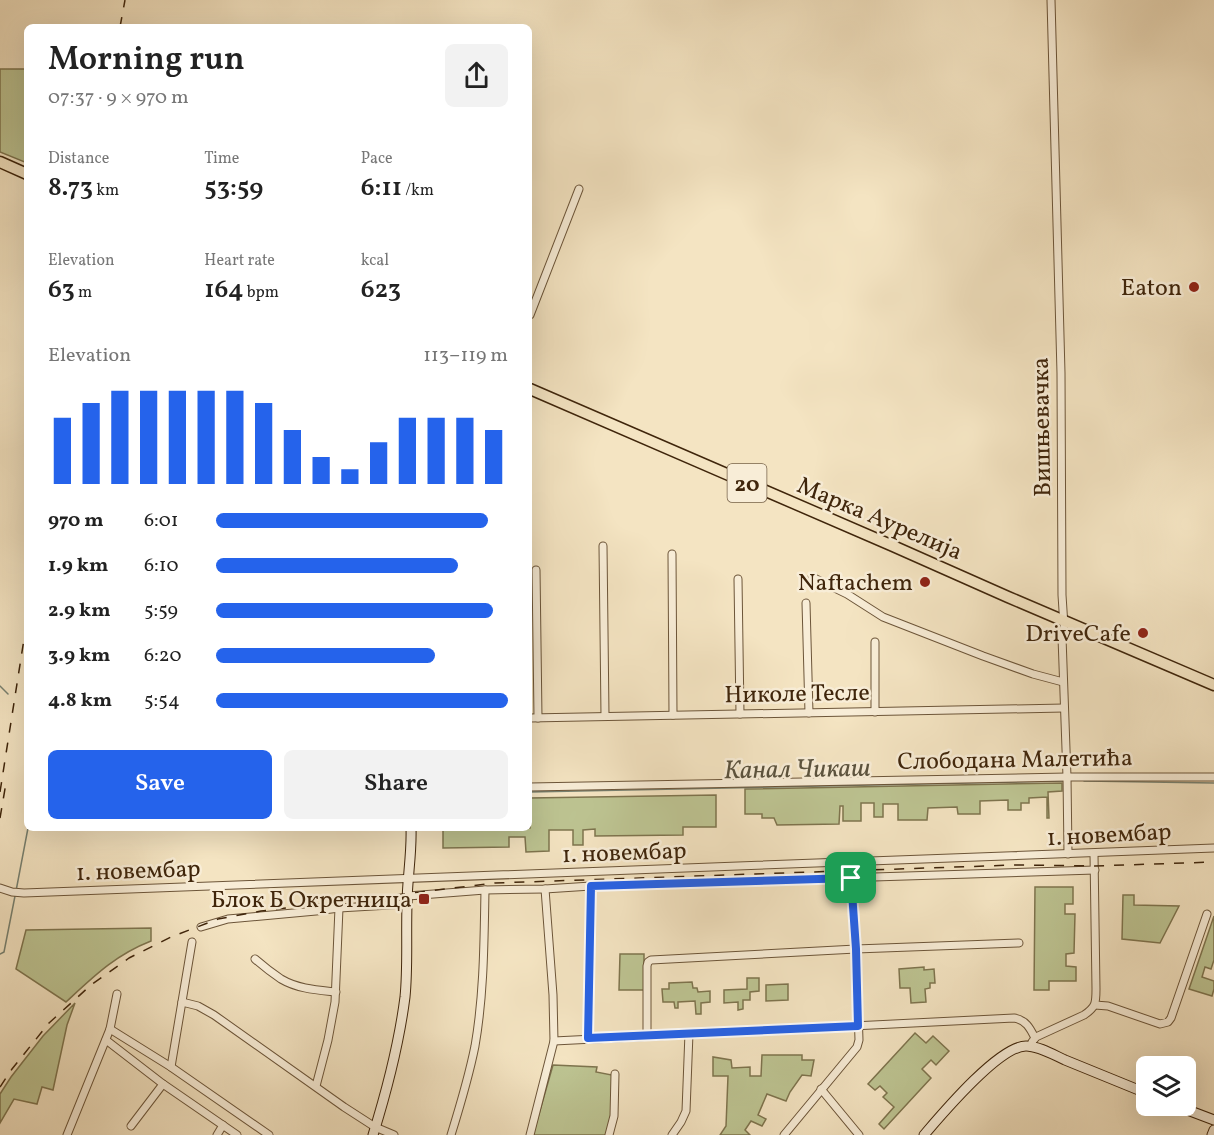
<!DOCTYPE html>
<html lang="en">
<head>
<meta charset="utf-8">
<style>
  :root { --surface:#fff; --page:#f2f2f2; --text:#222; --muted:#767676; --accent:#2563eb }
  body { margin:0; font-family:Vollkorn,serif; background:var(--page); color:var(--text); height:100vh; display:flex; flex-direction:column; font-size:22px; white-space:nowrap }
  * { box-sizing:border-box; margin:0 }
  p { font-size:20px; color:var(--muted) }
  .icon { flex:none; width:33px; height:33px; fill:none; stroke:currentColor; stroke-width:2; stroke-linecap:round; stroke-linejoin:round }
  .map { position:relative; flex:1; overflow:hidden }
  .panel { position:absolute; left:24px; top:24px; width:508px; height:807px; display:flex; flex-direction:column; background:var(--surface); border-radius:9px; box-shadow:0 6px 24px #0002 }
  .panel>* { flex:none }
  .fabs { position:absolute; left:1136px; top:1056px; display:grid; gap:12px }
  .fabs a { display:grid; place-items:center; width:60px; height:60px; border-radius:9px; background:var(--surface); box-shadow:0 6px 24px #0002; font-size:30px }
  .pin { position:absolute; display:grid; place-items:center; width:51px; height:51px; color:#fff; margin:-26px; border-radius:12px; box-shadow:0 3px 9px #0006 }
  .round { display:grid; place-items:center; flex:none; width:63px; height:63px; border-radius:9px; background:var(--page) }
  .overview { display:flex; align-items:center; justify-content:space-between; height:102px; padding:0 24px }
  h1 { font-size:33px; font-weight:600; line-height:45px }
  .figures { display:grid; grid-template-columns:repeat(3,1fr); gap:9px; height:102px; padding:6px 24px }
  .figures div { display:grid; align-content:center }
  .figures b { font-size:26px; font-weight:600 }
  .figures small { font-size:16px; font-weight:400 }
  .figures p { font-size:16px }
  .chart { height:168px; padding:12px 24px }
  .chart p { display:flex; justify-content:space-between }
  .chart svg { width:100%; height:108px; margin-top:6px; stroke:var(--accent); stroke-width:6 }
  .action { display:flex; gap:12px; margin-top:auto; padding:12px 24px }
  .action a { flex:1; height:69px; border-radius:9px; background:var(--accent); color:#fff; font-size:24px; font-weight:600; line-height:69px; text-align:center }
  .action a+a { background:var(--page); color:var(--text) }
  ul { padding:0 24px; list-style:none; font-size:20px }
  li { display:grid; grid-template-columns:96px 72px 1fr; align-items:center; height:45px }
  li i { height:15px; border-radius:8px; background:var(--accent) }
  .map>svg:first-child { display:block }
  .green { fill:#bdc492; stroke:#7e744e; stroke-width:1.5 }
  .lines { fill:none; stroke-linecap:round; stroke-linejoin:round }
  .stream { stroke:#778171; stroke-width:1.5 }
  .street-casing { stroke:#6c5539; stroke-width:9 }
  .secondary-casing { stroke:#3f250b; stroke-width:11 }
  .primary-casing { stroke:#3f250b; stroke-width:13 }
  .street { stroke:#f8edd7; stroke-width:7 }
  .secondary { stroke:#f8edd7; stroke-width:9 }
  .primary { stroke:#f4e4c2; stroke-width:10 }
  .rail { stroke:#3f250b; stroke-width:1.5; stroke-dasharray:10 10; stroke-linecap:butt }
  .route-casing { stroke:#fff; stroke-width:12 }
  .route { stroke:#2563eb; stroke-width:8 }
  .poi-dot { fill:#8f2418; stroke:#f8edd7; stroke-width:2 }
  .labels { text-anchor:middle; stroke-width:5; stroke-linejoin:round; paint-order:stroke }
  .shield { fill:#f8edd7; stroke:#766148; stroke-width:1.5 }
  .shield-label { font-size:22px; font-weight:bold; fill:#3f250b }
  .poi-label { font-size:24px; fill:#3f250b; stroke:#f8edd7; text-anchor:end }
  .street-label { font-size:24px; fill:#3f250b; stroke:#f8edd7 }
  .water-label { font-size:26px; font-style:italic; fill:#5b533e; stroke:#f8edd7 }
</style>
</head>
<body>
<div class="map">
<svg width="1214" height="1135" viewBox="0 0 1214 1135">
  <rect width="100%" height="100%" fill="#f4e4c2"/>
  <filter id="stains"><feTurbulence type="fractalNoise" baseFrequency=".00333" numOctaves="4"/><feColorMatrix values="0 0 0 0 .2 0 0 0 0 .09 0 0 0 0 .02 0 0 0 .5 -.17"/></filter>
  <radialGradient id="worn" r=".72"><stop offset=".6" stop-color="#630" stop-opacity="0"/><stop offset="1" stop-color="#630" stop-opacity=".3"/></radialGradient>
  <!-- green -->
  <g class="green">
    <path d="M0 69H27V163L0 152Z"/>
    <path d="M1062 783V791L1048 792 1049 818H1047V797L1029 798V803H1021V810H1008V800L980 801V814H958L957 807 928 808 927 820H898V804H883V817H874V803H861V821H843V806H840L839 824 777 825 774 818H762V814H745V789Z"/>
    <path d="M716 795V827H683V835L595 836V829L583 830V845H573V830H549V851L526 852 525 837H509V847L443 848V828H530V798Z"/>
    <path d="M1035 887H1073V904H1065V914H1075L1074 953 1066 954V966L1076 967V981H1049V990H1034Z"/>
    <path d="M1123 895H1134V905L1179 906 1160 943 1122 939Z"/>
    <path d="M1214 916V960L1211 969 1205 967 1202 977 1214 981V989L1212 996 1189 989Z"/>
    <path d="M151 928V941C115 955 93 977 66 1002L16 969 26 930Z"/>
    <path d="M620 954H644V990H619Z"/>
    <path d="M924 967V970L934 969 935 983H930V988L925 989 926 1002 911 1003 910 988H900L899 969Z"/>
    <path d="M747 978H759V991L750 992V1000H743V1009L738 1010V1002L724 1003V990L747 989Z"/>
    <path d="M692 982 693 988H697L698 992 710 991V1002L701 1003V1014H696L695 1001 678 1002V1008H675L674 1002H663L662 989H669V983Z"/>
    <path d="M788 984V1000L766 1001V985Z"/>
    <path d="M75 1003 67 1025 53 1090 42 1087 37 1104 14 1099 0 1123V1094L11 1077 43 1036Z"/>
    <path d="M915 1033 926 1043 933 1036 949 1051 936 1065 931 1060 922 1069 931 1078 884 1129 879 1124 894 1107 883 1097 887 1093 880 1086 875 1090 868 1084Z"/>
    <path d="M762 1055H802V1060H814L811 1076 802 1075 790 1092 786 1101 767 1094 758 1115 766 1119 762 1126 751 1121 745 1130 750 1135H720L726 1126 728 1076H713V1057L731 1060 732 1068 750 1067V1076H761Z"/>
    <path d="M553 1065 597 1067 596 1072 612 1075C612 1095 613 1116 606 1135H533Z"/>
  </g>
  <g class="lines">
    <!-- stream -->
    <g class="stream">
      <path d="M0 686 8 694"/>
      <path d="M1084 781 1214 783"/>
      <path d="M530 792 1065 781"/>
      <path d="M16 891 28 828"/>
      <path d="M0 954 4 952 15 896"/>
    </g>
    <!-- street casing -->
    <g class="street-casing">
      <g id="street">
        <path d="M1051 0 1061 373 1062 595 1064 626 1062 637 1067 777 1068 854"/>
        <path d="M530 315 579 189"/>
        <path d="M603 546 605 716"/>
        <path d="M672 554 673 715"/>
        <path d="M536 570 538 718"/>
        <path d="M812 577 847 594 883 617 983 656 1033 674 1063 682"/>
        <path d="M738 579 740 714"/>
        <path d="M806 603 809 713"/>
        <path d="M875 642V712"/>
        <path d="M530 718 1064 708"/>
        <path d="M530 787 1067 777H1214"/>
        <path d="M0 888 12 892 24 893C421 879 818 866 1214 848"/>
        <path d="M408 896 485 890 545 889 591 886 1095 870"/>
        <path d="M201 927 228 919 316 911 339 908 407 904"/>
        <path d="M255 959C263 966 272 973 281 979 298 989 317 990 336 992"/>
        <path d="M182 1002 198 1006 214 1015 344 1107 375 1127 394 1135"/>
        <path d="M1095 1005 1108 1006 1160 1024 1168 1022 1171 1018 1207 914"/>
        <path d="M110 1029 171 1067 269 1135"/>
        <path d="M647 1035V966L648 962 651 960 856 949 1019 943"/>
        <path d="M588 1038 591 886"/>
        <path d="M106 1040 163 1084 237 1135"/>
        <path d="M554 1041 1014 1018C1026 1020 1030 1028 1035 1038"/>
        <path d="M1030 1047 1032 1042 1036 1037 1084 1015C1096 1007 1096 1003 1096 989L1094 854"/>
        <path d="M171 1067 192 942"/>
        <path d="M316 1086 328 1040 335 1002 339 908"/>
        <path d="M821 1089 859 1135"/>
        <path d="M131 1126 163 1084"/>
        <path d="M67 1135 110 1029 117 994"/>
        <path d="M217 1135 223 1125"/>
        <path d="M451 1135C460 1106 469 1076 475 1046 484 994 484 942 485 890"/>
        <path d="M530 1135 554 1041 553 995 545 889"/>
        <path d="M609 1135 614 1116 615 1074"/>
        <path d="M672 1135 681 1122 686 1111 689 1033"/>
        <path d="M784 1135 857 1047 859 1040 856 949 851 878"/>
      </g>
    </g>
    <!-- secondary casing -->
    <g class="secondary-casing">
      <g id="secondary">
        <path d="M1177 1106 1214 1120"/>
        <path d="M373 1135C387 1090 399 1044 405 997 408 967 406 936 407 905 407 879 412 854 411 828"/>
        <path d="M924 1135C942 1114 999 1046 1026 1046 1039 1046 1054 1055 1065 1060 1092 1071 1119 1082 1146 1093"/>
        <path d="M1212 1135 1214 1130"/>
      </g>
    </g>
    <!-- primary casing -->
    <g class="primary-casing">
      <g id="primary">
        <path d="M0 162 27 174"/>
        <path d="M530 389 893 546 1008 597 1214 685"/>
      </g>
    </g>
    <!-- street -->
    <use href="#street" class="street"/>
    <!-- secondary -->
    <use href="#secondary" class="secondary"/>
    <!-- primary -->
    <use href="#primary" class="primary"/>
    <!-- rail -->
    <g class="rail">
      <path d="M120 27 125 0"/>
      <path d="M0 792 27 620"/>
      <path d="M0 818 6 783"/>
      <path d="M0 1087 12 1069 49 1023 91 985 129 958 171 937 218 919 261 911 495 883 1014 865 1095 866 1214 862"/>
    </g>
  </g>
  <g class="lines">
    <!-- route casing -->
    <g class="route-casing">
      <path id="route" d="M851 878 856 949 858 1026 588 1038 591 886Z"/>
    </g>
    <!-- route -->
    <use href="#route" class="route"/>
  </g>
  <!-- markers -->
  <g class="poi-dot">
    <circle cx="1194" cy="287" r="6"/>
    <circle cx="925" cy="582" r="6"/>
    <circle cx="1143" cy="633" r="6"/>
    <rect x="418" y="893" width="12" height="12" rx="3"/>
  </g>
  <g class="labels">
    <!-- shield labels -->
    <rect class="shield" x="727.5" y="464" width="39" height="38" rx="4.5"/>
    <g class="shield-label">
      <text x="747" y="491">20</text>
    </g>
    <!-- poi labels -->
    <g class="poi-label">
      <text x="1182" y="295">Eaton</text>
      <text x="913" y="590">Naftachem</text>
      <text x="1131" y="641">DriveCafe</text>
      <text x="412" y="907">Блок Б Окретница</text>
    </g>
    <!-- street labels -->
    <g class="street-label">
      <text transform="translate(1041 427) rotate(-91)" y="8">Вишњевачка</text>
      <text transform="translate(880 518) rotate(23)" y="8">Марка Аурелија</text>
      <text transform="translate(797 693) rotate(-1)" y="8">Николе Тесле</text>
      <text transform="translate(1015 759) rotate(-1)" y="8">Слободана Малетића</text>
      <text transform="translate(1109 834) rotate(-3)" y="8">1. новембар</text>
      <text transform="translate(624 852) rotate(-2)" y="8">1. новембар</text>
      <text transform="translate(138 870) rotate(-2)" y="8">1. новембар</text>
    </g>
    <!-- water labels -->
    <g class="water-label">
      <text transform="translate(797 768) rotate(-1)" y="9">Канал Чикаш</text>
    </g>
  </g>
  <rect width="100%" height="100%" filter="url(#stains)"/>
  <rect width="100%" height="100%" fill="url(#worn)"/>
</svg>
<div class="fabs">
<a><svg class="icon" aria-label="layers" viewBox="0 0 24 24"><path d="M12 4l9 5-9 5-9-5zM3 14l9 5 9-5"/></svg></a>
</div>
<div class="pin" style="left:851px;top:878px;background:#1e9e55"><svg class="icon" aria-label="arrive" viewBox="0 0 24 24"><path d="M6 21V4h12l-3 4 3 4H6"/></svg></div>
<section class="panel">
<div class="overview"><div><h1>Morning run</h1><p>07:37 · 9 × 970 m</p></div><a class="round"><svg class="icon" aria-label="share" viewBox="0 0 24 24"><path d="M12 15V3M7 8l5-5 5 5M5 13v7h14v-7"/></svg></a></div>
<div class="figures">
<div><p>Distance</p><b>8.73<small> km</small></b></div>
<div><p>Time</p><b>53:59</b></div>
<div><p>Pace</p><b>6:11<small> /km</small></b></div>
</div>
<div class="figures">
<div><p>Elevation</p><b>63<small> m</small></b></div>
<div><p>Heart rate</p><b>164<small> bpm</small></b></div>
<div><p>kcal</p><b>623</b></div>
</div>
<div class="chart"><p><span>Elevation</span>113–119 m</p>
<svg viewBox="0 0 160 44" preserveAspectRatio="none"><path d="M5 44V17M15 44V11M25 44V6M35 44V6M45 44V6M55 44V6M65 44V6M75 44V11M85 44V22M95 44V33M105 44V38M115 44V27M125 44V17M135 44V17M145 44V17M155 44V22"/></svg>
</div>
<ul>
<li><b>970 m</b>6:01<i style="width:93%"></i></li>
<li><b>1.9 km</b>6:10<i style="width:83%"></i></li>
<li><b>2.9 km</b>5:59<i style="width:95%"></i></li>
<li><b>3.9 km</b>6:20<i style="width:75%"></i></li>
<li><b>4.8 km</b>5:54<i style="width:100%"></i></li>
</ul>
<div class="action"><a>Save</a><a>Share</a></div>
</section>
</div>
</body>
</html>
